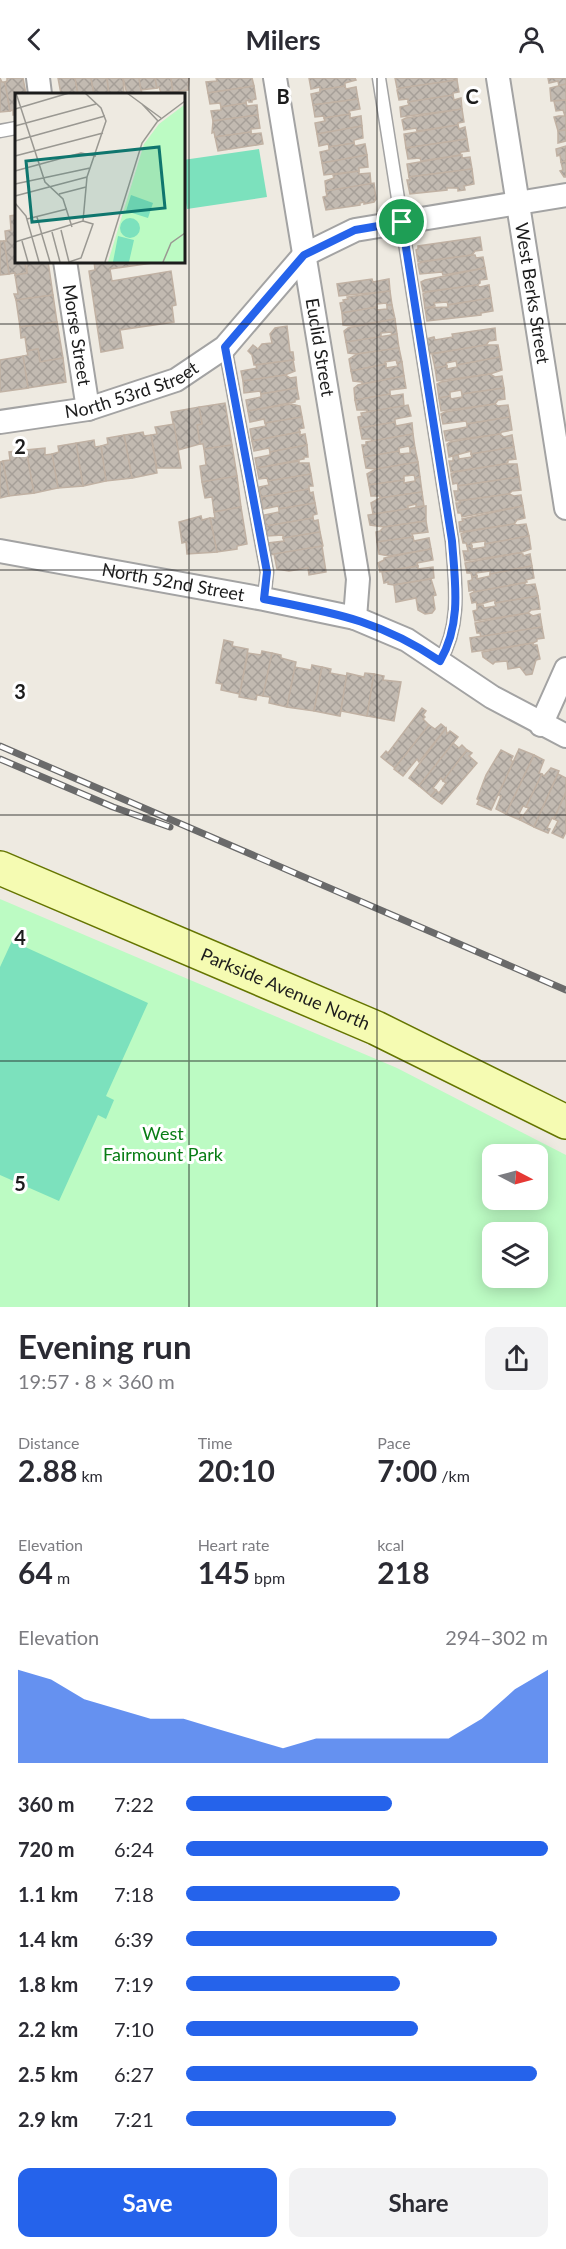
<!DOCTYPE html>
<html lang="en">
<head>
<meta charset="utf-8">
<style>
  :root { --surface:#fff; --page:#f2f2f3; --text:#2b2b33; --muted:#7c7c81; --accent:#2563eb }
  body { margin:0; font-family:Lato,sans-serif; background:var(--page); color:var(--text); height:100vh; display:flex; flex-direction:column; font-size:22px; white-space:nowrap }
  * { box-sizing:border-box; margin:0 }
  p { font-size:20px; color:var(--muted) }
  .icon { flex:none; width:33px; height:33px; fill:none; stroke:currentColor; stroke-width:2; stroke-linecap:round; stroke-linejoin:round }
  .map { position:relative; height:1229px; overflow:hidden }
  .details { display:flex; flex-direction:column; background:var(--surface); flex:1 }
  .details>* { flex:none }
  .needle { width:39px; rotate:96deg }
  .fabs { position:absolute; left:482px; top:1066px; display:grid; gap:12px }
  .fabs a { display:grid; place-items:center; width:66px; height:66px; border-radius:12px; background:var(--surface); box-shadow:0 3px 15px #0003; font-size:30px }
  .pin { position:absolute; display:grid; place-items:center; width:51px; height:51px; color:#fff; margin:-26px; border:3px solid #fff; border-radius:50%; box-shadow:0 2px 6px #0007 }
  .round { display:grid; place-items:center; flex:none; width:63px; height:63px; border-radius:12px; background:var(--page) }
  .head { display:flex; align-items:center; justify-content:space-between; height:102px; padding:0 18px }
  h1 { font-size:33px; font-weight:700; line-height:45px }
  .metrics { display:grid; grid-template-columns:repeat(3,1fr); gap:9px; height:102px; padding:6px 18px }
  .metrics div { display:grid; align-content:center }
  .metrics b { font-size:30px; font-weight:700 }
  .metrics small { font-size:16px; font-weight:400 }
  .metrics p { font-size:16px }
  .chart { height:168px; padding:12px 18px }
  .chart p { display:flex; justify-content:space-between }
  .chart svg { width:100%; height:108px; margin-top:6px; fill:var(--accent); opacity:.7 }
  .button { display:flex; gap:12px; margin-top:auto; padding:12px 18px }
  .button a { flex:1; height:69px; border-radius:12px; background:var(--accent); color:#fff; font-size:24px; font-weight:700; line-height:69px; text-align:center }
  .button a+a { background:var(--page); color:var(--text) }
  ul { padding:0 18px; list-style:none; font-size:20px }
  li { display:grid; grid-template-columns:96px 72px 1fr; align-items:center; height:45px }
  li i { height:15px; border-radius:8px; background:var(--accent) }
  header { display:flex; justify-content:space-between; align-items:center; height:78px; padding:0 18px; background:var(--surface); font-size:27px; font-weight:700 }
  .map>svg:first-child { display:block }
  .park { fill:#bcfbc3; fill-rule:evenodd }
  .pitch { fill:#7ce1bd }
  .building { fill:url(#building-cross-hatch); stroke:#c0b1a3; stroke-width:1.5 }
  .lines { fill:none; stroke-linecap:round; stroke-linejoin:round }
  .lane-casing { stroke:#a3a3a3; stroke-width:15 }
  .street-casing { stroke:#a3a3a3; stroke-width:26 }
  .secondary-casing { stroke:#657501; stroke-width:36 }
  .lane { stroke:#fff; stroke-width:12 }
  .street { stroke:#fff; stroke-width:22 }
  .secondary { stroke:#f5fbb2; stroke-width:33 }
  .rail-casing { stroke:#6a6a6a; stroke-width:7 }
  .rail { stroke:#fff; stroke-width:4.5; stroke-dasharray:14; stroke-linecap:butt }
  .route-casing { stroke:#fff; stroke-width:12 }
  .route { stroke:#2563eb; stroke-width:8 }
  .grid { fill:none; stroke:#1c1c1c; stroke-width:1.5; stroke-opacity:0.55 }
  .labels { text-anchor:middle; stroke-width:6; stroke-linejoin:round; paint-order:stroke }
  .street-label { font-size:18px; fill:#1c1c1c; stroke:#fff }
  .park-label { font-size:18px; fill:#087d15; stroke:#fff }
  .inset-road { fill:none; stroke:#9a9892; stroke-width:1.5 }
  .view { fill:#0f766e; fill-opacity:0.15; stroke:#0f766e; stroke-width:3 }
  .inset-edge { fill:none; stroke:#1c1c1c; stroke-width:3 }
  .grid-label { font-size:20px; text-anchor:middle; font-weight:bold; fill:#1c1c1c; stroke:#fff; stroke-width:6; stroke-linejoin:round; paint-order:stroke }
</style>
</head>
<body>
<header><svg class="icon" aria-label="back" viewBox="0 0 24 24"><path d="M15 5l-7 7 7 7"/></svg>Milers<svg class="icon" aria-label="person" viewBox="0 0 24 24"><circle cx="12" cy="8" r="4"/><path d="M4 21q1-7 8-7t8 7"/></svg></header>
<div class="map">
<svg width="566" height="1229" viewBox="0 0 566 1229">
  <defs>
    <pattern id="building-cross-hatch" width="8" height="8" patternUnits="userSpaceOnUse" patternTransform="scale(1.5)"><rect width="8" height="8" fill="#c2bab1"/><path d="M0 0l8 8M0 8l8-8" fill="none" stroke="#a69f98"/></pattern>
  </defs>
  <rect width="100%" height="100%" fill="#eeeae1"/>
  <!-- park -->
  <path class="park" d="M0 821 397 990 566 1077V1229H0ZM492 1077H537V1122H492ZM492 1155H537V1200H492Z"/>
  <!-- pitch -->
  <g class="pitch">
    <path d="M259 71 267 119 187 131 183 107V82Z"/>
    <path d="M12 863 148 925 106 1018 114 1022 106 1041 98 1037 59 1123 0 1097V889Z"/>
  </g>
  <!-- building -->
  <g class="building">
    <path d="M0 0 2 4H5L10 33 0 34Z"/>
    <path d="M7 0H23L26 16H28H16V37H13V32L10 33 5 4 7 3Z"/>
    <path d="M58 0H75L78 16H61Z"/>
    <path d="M75 0H91L94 16H78Z"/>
    <path d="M91 0H107L109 16H94Z"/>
    <path d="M107 0H123L124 16H109Z"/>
    <path d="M123 0H139L142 16H127Z"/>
    <path d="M139 0H155L157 10 141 12Z"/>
    <path d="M155 0H171L173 13 161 15 159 9 157 10Z"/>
    <path d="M171 0H189L188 12 173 14Z"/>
    <path d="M216 0H252L254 8 208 15 206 4 217 3Z"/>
    <path d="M309 0H355L356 2 345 5V8L320 12V9L311 11Z"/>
    <path d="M395 0H457V2L401 10H397Z"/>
    <path d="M548 0H566V6L559 8 558 3 549 5Z"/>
    <path d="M457 2 459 14 453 15V17L408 24V21L399 22 397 12 401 10Z"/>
    <path d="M566 6V22L551 23 550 10Z"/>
    <path d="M254 8 256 21 252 22V24H249V22L246 23V25L221 29 220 25 210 26 208 15Z"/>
    <path d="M345 8 346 11 356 9 358 21 313 27 311 16 320 14V12Z"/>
    <path d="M453 17 454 22 461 20 462 31 401 39 400 29 409 27 408 24Z"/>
    <path d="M358 21 360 31 349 33 350 36 324 40V38L315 39 313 27Z"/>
    <path d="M566 22V38H565L563 32 556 33 554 23Z"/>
    <path d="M246 25 247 28 257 27 258 37 213 43 211 33 221 32V29Z"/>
    <path d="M462 31 464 44 458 45V47L417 53 416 50 404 52 402 42 406 40Z"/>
    <path d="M350 36V40L361 38 362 48 317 56 315 45 325 43 324 40Z"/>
    <path d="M258 37 260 50 251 51V54L215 59 214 54 212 55 213 43Z"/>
    <path d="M559 38H566V52L558 53 554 39Z"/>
    <path d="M458 47 459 51 465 49 467 61 406 70 404 56Z"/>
    <path d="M362 48 363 60 354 62V65L329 69 328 66 319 68 317 56Z"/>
    <path d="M566 52V63L558 65V53Z"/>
    <path d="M251 54V56L261 55 263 66 218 73 215 59Z"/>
    <path d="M467 61 469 73 461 74 460 77 421 83 420 80 408 81 406 70Z"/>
    <path d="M354 65 355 68 365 66 367 77 322 85 320 74 329 72V69Z"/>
    <path d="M566 68V83L561 84 560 77 557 78 556 71Z"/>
    <path d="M367 77 368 89 359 90V93L324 97 322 85Z"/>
    <path d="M462 77V80L470 79 472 91 409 99 407 86Z"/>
    <path d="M566 83V99H564L560 93 563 92 561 84Z"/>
    <path d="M472 91 474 106 464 108 465 112 458 113V110H447V112L410 116 407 102H410L409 99Z"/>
    <path d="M359 93V96L370 95 371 106 326 113 325 103 334 100 333 97Z"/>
    <path d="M374 105 376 121 374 124 364 126V124L360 125V127L326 132 323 119 327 118 326 113Z"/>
    <path d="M16 137V183H27V185L25 186 27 195 15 197V195L9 196 4 163H6L5 153 11 152 10 138Z"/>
    <path d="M480 159 482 172 475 173 472 177 418 184 416 172 418 171V168Z"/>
    <path d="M0 163H4L9 196 0 197Z"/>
    <path d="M472 177H475L476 180 483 179 485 190 443 197 442 194 420 196 418 186 422 184Z"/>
    <path d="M27 183H48L53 217 16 222 14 216H18L15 197 27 195Z"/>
    <path d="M94 183H152V185L110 191 112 203 171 193 176 227 172 228 174 244 120 252 123 270 101 274 89 193 95 192Z"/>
    <path d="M485 190 487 201 480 202V205L477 207 423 214 421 204 425 202Z"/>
    <path d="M372 201 373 204 389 201 390 213 339 218 337 206Z"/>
    <path d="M477 207 480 209 489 207 491 220 448 227 447 224 434 225 435 228 425 230 423 216 427 214Z"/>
    <path d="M390 213 392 227H387L386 225 377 226V229L342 235 340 225 344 224 343 222 348 221 347 219Z"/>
    <path d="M53 217 57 244 20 249 16 222Z"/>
    <path d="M491 220 493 233 481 235V237L427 243 425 230 448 229V227Z"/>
    <path d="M387 227H392L395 241 352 248 343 247 342 235 377 229V232L387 231Z"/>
    <path d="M395 241 397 256 392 257 391 254 381 255V259L346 264 344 253 348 250Z"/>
    <path d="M57 244 63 280 40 284 38 271 27 273 25 259 21 260 20 249Z"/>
    <path d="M287 248 290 274H293L294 282 254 287 252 277 248 273 253 267 258 271 262 266 272 265 270 256 275 250Z"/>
    <path d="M495 250 496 262 489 263 486 267 429 276 426 261 434 259 435 262 453 259 452 256Z"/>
    <path d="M397 256 399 270 357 276 348 275 346 264Z"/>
    <path d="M486 267H498L500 279 457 287 456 283 446 285 447 288 435 290 432 276Z"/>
    <path d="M399 270 402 284 397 285 396 282 385 284 386 286 351 293 349 281 357 276Z"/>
    <path d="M38 271 40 284 63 280 66 304 28 310 23 278 28 277 27 273Z"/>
    <path d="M23 278 28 310 0 314V282Z"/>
    <path d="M500 279 502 292 490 296 437 303 435 290 447 288V291L457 289V287Z"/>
    <path d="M293 282 295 293 285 297 243 303 241 293 257 290 256 287Z"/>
    <path d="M402 284 404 298 362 306V304L353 303 351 293 386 286V290L398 288 397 285Z"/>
    <path d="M490 296 495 299 502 298 504 310 462 316 461 312 450 314V318L439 320 437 306 441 304Z"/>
    <path d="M285 297 290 300 296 299 297 310 261 316 260 313 244 315 243 303Z"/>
    <path d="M404 298 406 310 390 312V316L355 322 354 310 358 307Z"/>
    <path d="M297 310 299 321 295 322V324L248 333 246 322 261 319V316Z"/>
    <path d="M504 310 505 321 498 322 495 326 441 333 439 320 450 318 451 321 462 319V316Z"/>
    <path d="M390 316 391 318 403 316 404 328 367 334V332H357L355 322Z"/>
    <path d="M225 325 232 367 204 371 203 366H200L197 347 202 346 199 329Z"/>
    <path d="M291 326 300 328 302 339 265 345 264 341 250 344 248 333Z"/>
    <path d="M495 326 498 328 508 327 510 339 467 346 466 343 443 346 441 336 445 334Z"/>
    <path d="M408 327 411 338 395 341V344L360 350 358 339 362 338 361 335Z"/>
    <path d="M199 329 202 346 197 347 200 366 178 372 171 334Z"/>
    <path d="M302 339 304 350 299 351 300 354 252 363 250 351 266 348 265 345Z"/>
    <path d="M510 339 512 352 502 354 500 356 446 363 444 353 467 349V346Z"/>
    <path d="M395 344 396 348 412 345 413 356 372 363 371 361H362L360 350Z"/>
    <path d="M174 346 181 390H157L151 357 157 356 155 349Z"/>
    <path d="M143 354 144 358 151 357 157 395 132 400 124 357Z"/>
    <path d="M300 354V357L305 356 307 367 270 374 269 370 254 373 252 363Z"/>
    <path d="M413 356 415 370 410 371 409 368 399 370V373L364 379 362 367H366V364Z"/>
    <path d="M500 356 504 359 512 357 514 369 471 376V373L449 379 447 366 450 364Z"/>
    <path d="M124 357 132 400 106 403 101 368 108 366 107 360Z"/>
    <path d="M94 362 95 369 101 368 106 403 83 408 76 365Z"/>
    <path d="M76 365 83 408 58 410 52 376 59 374 58 368Z"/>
    <path d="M232 367 237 398 202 404 200 388 206 387 204 371Z"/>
    <path d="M307 367 308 379H304V381L257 390 255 380 270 377V374Z"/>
    <path d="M514 369 516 381 508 382V384L505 386 451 394 449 383H453V378L458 377 459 381 472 379 471 376Z"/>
    <path d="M45 370V377L52 376 58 410 34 415 26 372Z"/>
    <path d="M415 370 418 384 376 391 366 390 364 379 399 373 400 376 410 375V371Z"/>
    <path d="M26 372 34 415 9 418 3 383 10 382 9 374Z"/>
    <path d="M3 383 9 418 0 420V384Z"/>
    <path d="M299 383V385H309L311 396 268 403 267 400 259 401 257 390Z"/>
    <path d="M418 384 420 399 415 400 414 397 404 398V402L369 407 367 396 376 391Z"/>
    <path d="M505 386H517L519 399 458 408 457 405 453 406 451 396 455 394Z"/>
    <path d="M311 396 313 408H309V411L261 419 259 409 269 407 268 403Z"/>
    <path d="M237 398 241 429 214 434 212 419 205 420 202 404Z"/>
    <path d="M420 399 422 414 380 420V418H371L369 407 404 402V405L415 403V400Z"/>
    <path d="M519 399 521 412 512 413 509 416 456 423 454 413H458V408Z"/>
    <path d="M309 411 310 415 313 414 315 425 279 431 278 428 263 431 261 419Z"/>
    <path d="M422 414 424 428 416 429V426L408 428V431L373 436 371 425 380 420Z"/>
    <path d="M509 416 514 418 521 417 523 428 462 439 461 435H458L456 425H460L459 423Z"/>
    <path d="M315 425 317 436 313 437V440L266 448 264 437 279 434V431Z"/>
    <path d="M426 428V443L384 449 370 447 368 437Z"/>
    <path d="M523 428 525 440 517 442 514 446 460 454 459 444 463 443 462 441Z"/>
    <path d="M241 429 247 466 237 468V471L217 474 210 440H215L214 434Z"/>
    <path d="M201 438 202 442 210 440 217 474 187 476 186 464 182 465 179 444Z"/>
    <path d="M313 440 314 443 318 442 320 454 283 460V457L267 458 266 448Z"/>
    <path d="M426 443 428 454 412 456 413 459 377 464 376 454 380 453 384 449Z"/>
    <path d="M514 446 517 447 526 446 529 458 485 466V463L471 465 472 468H467L466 465H463L461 456 465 454Z"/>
    <path d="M320 454 323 468 270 477 268 465 284 463 283 460Z"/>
    <path d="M529 458 531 471 519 475 465 483 463 473H468L467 468H472V471L485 469V466Z"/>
    <path d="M413 459 414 463 429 460 431 471 389 478 379 476 377 464Z"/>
    <path d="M322 468 326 494 309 497 308 490 289 493 277 491 274 476Z"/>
    <path d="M431 471 433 482 417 485 418 488 380 494 378 485 384 482V480Z"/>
    <path d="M519 475 523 476V478L530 476 532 488 490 496V493L476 495 477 498 472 499 471 495H467L465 485 469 484Z"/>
    <path d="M418 488V491L433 489 434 500 394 507 388 506V504L384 505 382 494Z"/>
    <path d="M532 488 534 500 526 502 527 504 474 514V512L469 513 468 503 472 502V499L477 498V501L490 498V496Z"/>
    <path d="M431 501 436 517 433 518 435 531 432 535 425 536 418 532 416 520 396 524 394 507Z"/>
    <path d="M524 505 527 507 535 506 538 518 495 525V522L477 527 476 524 472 525 470 516 474 514Z"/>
    <path d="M538 518 540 531 531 532 528 535 475 543 473 533 477 532V527H483L484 530 496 528 495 525Z"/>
    <path d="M528 535 533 538 540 536 542 549 481 559 480 555H477L475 545 479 544Z"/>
    <path d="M542 549 544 560 537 561V563L533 565 472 574 470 560Z"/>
    <path d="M224 562 233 564 232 568 248 571 240 616 221 612 222 606 216 605Z"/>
    <path d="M533 565V567H537L540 581 536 582 532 596 526 597 520 589 508 591 507 583 495 584 493 586 483 579 482 574Z"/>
    <path d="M262 573 272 575 263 618 257 617 256 622 239 619 248 575 261 577Z"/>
    <path d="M272 575 281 577V580L296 584 287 629 269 625 270 619 263 618Z"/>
    <path d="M312 587 322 589 314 633 287 629 295 589 311 592Z"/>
    <path d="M322 589 331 591 330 595 347 598 340 638 314 633Z"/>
    <path d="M347 595 364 599 365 595 374 596 367 638 341 633Z"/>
    <path d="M374 596 384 598 383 602 401 604 394 643 367 638Z"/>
    <path d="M422 630 426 633 423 637 425 639 423 641 429 647 395 690 381 679 386 673 388 675Z"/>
    <path d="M441 646 446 650 419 684 417 681 403 698 394 691 429 647 435 651Z"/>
    <path d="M446 650 447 656 450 653 458 659 419 708 409 700Z"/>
    <path d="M453 665 459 670 462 667 467 672 443 703 441 700 433 710 436 712 431 718 419 708Z"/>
    <path d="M519 671 534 677 506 736 496 731 501 718 498 717Z"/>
    <path d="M467 672 472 675 469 678 477 685 442 726 431 718 436 712 439 715 446 705 443 703Z"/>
    <path d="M501 672 513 678 511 682 513 684 491 732 477 726 479 722 477 721 486 697Z"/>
    <path d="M534 677 544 682 539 695 542 696 526 729 523 728 519 736 522 737 520 742 506 736Z"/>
    <path d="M551 690 559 693 534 749 520 742 529 730 526 729 542 696 544 698Z"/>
    <path d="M558 696 566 700V714L554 741 552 740 547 750 550 751 548 755 534 749Z"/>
    <path d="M566 714V754L563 760 552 755 558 743 554 741Z"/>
  </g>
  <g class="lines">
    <!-- lane casing -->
    <g class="lane-casing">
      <g id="lane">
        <path d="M379 0 452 463C455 504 462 546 440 583"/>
        <path d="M0 53 16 50"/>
        <path d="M225 269 267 494 264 521"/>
      </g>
    </g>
    <!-- street casing -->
    <g class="street-casing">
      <g id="street">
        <path d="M38 0 40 16"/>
        <path id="s1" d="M275 0 358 501 355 540"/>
        <path id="s2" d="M498 0 566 430"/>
        <path id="s3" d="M65 183 88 331"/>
        <path id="s4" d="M0 344 88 331 176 302 225 269 304 177 355 152 566 117"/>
        <path id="s5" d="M0 473 264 521 355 540 407 562 492 619 566 658"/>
        <path d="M541 647 566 591"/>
      </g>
    </g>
    <!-- secondary casing -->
    <g class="secondary-casing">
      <g id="secondary">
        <path id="s6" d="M0 790 376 950 566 1044"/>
      </g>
    </g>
    <!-- lane -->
    <use href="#lane" class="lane"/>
    <!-- street -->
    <use href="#street" class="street"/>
    <!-- secondary -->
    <use href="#secondary" class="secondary"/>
    <!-- rail casing -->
    <g class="rail-casing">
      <g id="rail">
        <path d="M0 668 566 912"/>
        <path d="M0 681 113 729 170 749"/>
      </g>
    </g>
    <!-- rail -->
    <use href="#rail" class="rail"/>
  </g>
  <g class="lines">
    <!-- route casing -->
    <g class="route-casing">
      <path id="route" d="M402 144 452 463C455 504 462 545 440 583 379 542 334 535 264 521L267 494 225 269 304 177 355 152Z"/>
    </g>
    <!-- route -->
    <use href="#route" class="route"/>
  </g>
  <!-- grid -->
  <path class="grid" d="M189 0V1229M377 0V1229M0 246H566M0 492H566M0 737H566M0 983H566"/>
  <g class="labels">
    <!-- street labels -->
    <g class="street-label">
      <text dy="6" stroke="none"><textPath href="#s2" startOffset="218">West Berks Street</textPath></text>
      <text dy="6" stroke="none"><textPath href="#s3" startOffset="75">Morse Street</textPath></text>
      <text dy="6" stroke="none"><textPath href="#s1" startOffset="273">Euclid Street</textPath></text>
      <text dy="6" stroke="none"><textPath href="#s4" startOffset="136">North 53rd Street</textPath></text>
      <text dy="6" stroke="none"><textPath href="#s5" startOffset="176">North 52nd Street</textPath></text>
      <text dy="6" stroke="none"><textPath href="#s6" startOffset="310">Parkside Avenue North</textPath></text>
    </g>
    <!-- park labels -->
    <g class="park-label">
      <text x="163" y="1062">West<tspan x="163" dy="21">Fairmount Park</tspan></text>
    </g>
  </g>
  <!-- overview -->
  <g transform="translate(15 15)">
    <rect width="170" height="170" fill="#eeeae1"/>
    <path d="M169 12V169H93L129 51 144 31Z" fill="#bcfbc3"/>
    <path d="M116 102 138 110 133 125 111 118ZM105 135a10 10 0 1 1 20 0a10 10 0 1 1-20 0ZM103 143 119 147 114 169H98Z" fill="#7ce1bd"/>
    <path class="inset-road" d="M1 0 30 89 48 106 57 134M112 0 146 25M127 11 143 28M0 16 54 0M0 33 81 11M0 48 90 23M0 63 88 40M0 78 66 60 81 63M0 91 75 75M44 101 71 94M0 103 72 84M0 110 11 123 24 169M22 124 27 142M12 126 52 116M46 137 54 169M37 139 45 169M27 142 35 169M7 148 13 169M0 149 68 128 72 84 91 28 86 15 70 0M54 169 66 165 78 131 68 128M90 169 127 50 142 29 170 8M148 169 156 150 170 140"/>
    <path class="view" d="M144 54 150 115 17 129 11 68Z"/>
    <rect width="170" height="170" class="inset-edge"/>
  </g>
  <g class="grid-label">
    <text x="283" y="26">B</text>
    <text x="472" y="26">C</text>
    <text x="20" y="376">2</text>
    <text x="20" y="621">3</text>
    <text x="20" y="867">4</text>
    <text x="20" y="1113">5</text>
  </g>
</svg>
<div class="fabs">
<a><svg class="needle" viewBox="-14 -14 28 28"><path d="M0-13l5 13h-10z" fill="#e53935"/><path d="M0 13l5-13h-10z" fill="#7c7c81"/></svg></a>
<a><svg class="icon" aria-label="layers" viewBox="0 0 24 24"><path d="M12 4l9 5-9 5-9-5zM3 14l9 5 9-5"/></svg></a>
</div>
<div class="pin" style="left:402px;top:144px;background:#1e9e55"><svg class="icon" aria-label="arrive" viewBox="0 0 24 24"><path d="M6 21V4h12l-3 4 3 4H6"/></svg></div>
</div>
<section class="details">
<div class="head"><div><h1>Evening run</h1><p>19:57 · 8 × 360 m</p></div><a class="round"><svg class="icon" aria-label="share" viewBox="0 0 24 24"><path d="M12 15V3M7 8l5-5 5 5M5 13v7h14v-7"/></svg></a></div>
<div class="metrics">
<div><p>Distance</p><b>2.88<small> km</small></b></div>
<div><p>Time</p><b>20:10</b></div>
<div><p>Pace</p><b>7:00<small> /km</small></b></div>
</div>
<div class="metrics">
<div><p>Elevation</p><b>64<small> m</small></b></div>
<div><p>Heart rate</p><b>145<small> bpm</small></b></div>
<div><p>kcal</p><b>218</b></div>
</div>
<div class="chart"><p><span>Elevation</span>294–302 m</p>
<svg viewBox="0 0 160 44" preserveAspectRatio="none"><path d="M0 44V6L10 10L20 18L30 22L40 26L50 26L60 30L70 34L80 38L90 34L100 34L110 34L120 34L130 34L140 26L150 14L160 6V44z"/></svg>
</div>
<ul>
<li><b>360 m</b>7:22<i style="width:57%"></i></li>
<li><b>720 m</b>6:24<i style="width:100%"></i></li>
<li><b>1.1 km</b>7:18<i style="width:59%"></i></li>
<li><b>1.4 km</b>6:39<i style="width:86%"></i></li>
<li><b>1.8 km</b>7:19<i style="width:59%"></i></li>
<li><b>2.2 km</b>7:10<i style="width:64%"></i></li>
<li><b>2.5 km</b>6:27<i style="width:97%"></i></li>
<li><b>2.9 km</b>7:21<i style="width:58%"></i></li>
</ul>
<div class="button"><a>Save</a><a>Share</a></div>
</section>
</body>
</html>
